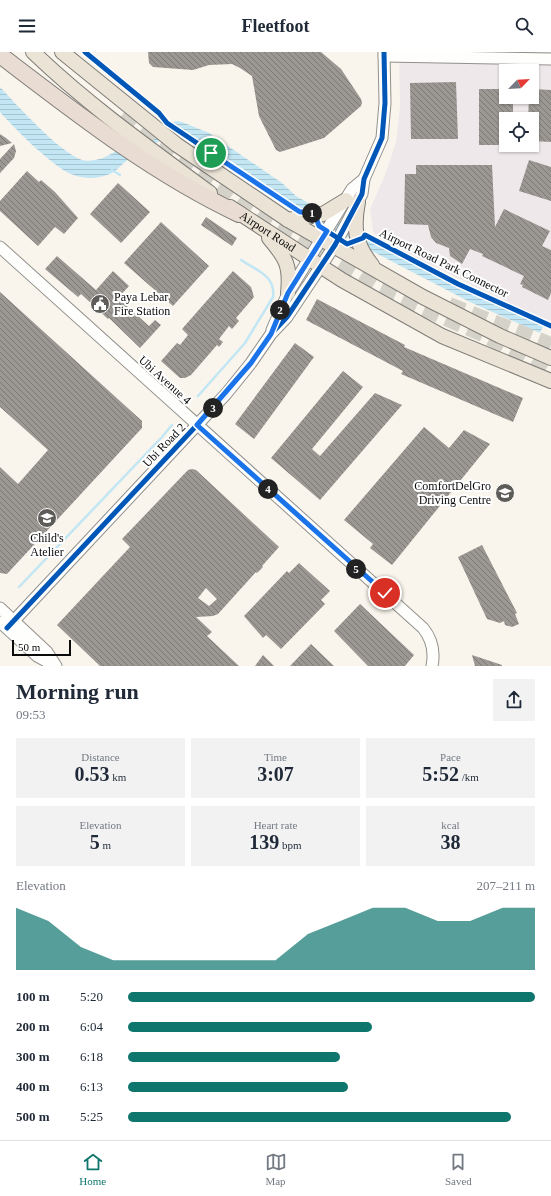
<!DOCTYPE html>
<html lang="en">
<head>
<meta charset="utf-8">
<style>
  :root { --surface:#fff; --page:#f2f2f3; --text:#1f2937; --muted:#747a83; --line:#e0e1e3; --accent:#0f766e }
  body { margin:0; font-family:"Times New Roman",serif; background:var(--page); color:var(--text); height:100vh; display:flex; flex-direction:column; font-size:15px; white-space:nowrap }
  * { box-sizing:border-box; margin:0 }
  p { font-size:13px; color:var(--muted) }
  .icon { flex:none; width:22px; height:22px; fill:none; stroke:currentColor; stroke-width:2; stroke-linecap:round; stroke-linejoin:round }
  .map { position:relative; height:614px; overflow:hidden }
  .panel { display:flex; flex-direction:column; background:var(--surface); flex:1 }
  .panel>* { flex:none }
  .needle { width:26px; rotate:65deg }
  .fabs { position:absolute; left:499px; top:12px; display:grid; gap:8px }
  .fabs a { display:grid; place-items:center; width:40px; height:40px; border-radius:0px; background:var(--surface); box-shadow:0 1px 3px #0004; font-size:20px }
  .scale { position:absolute; left:12px; bottom:10px; width:59px; box-sizing:border-box; padding-left:4px; border:2px solid #0a0a0a; border-top:0; font-size:11px; line-height:14px; white-space:nowrap; color:#0a0a0a; -webkit-text-stroke:3px #fff; paint-order:stroke }
  .pin { position:absolute; display:grid; place-items:center; width:34px; height:34px; color:#fff; margin:-17px; border:2px solid #fff; border-radius:50%; box-shadow:0 1px 4px #0007 }
  .km { position:absolute; width:20px; height:20px; margin:-10px; border-radius:50%; background:#222; color:#fff; font-size:11px; line-height:20px; text-align:center }
  .round { display:grid; place-items:center; flex:none; width:42px; height:42px; border-radius:0px; background:var(--page) }
  .summary { display:flex; align-items:center; justify-content:space-between; height:68px; padding:0 16px }
  h1 { font-size:22px; font-weight:600; line-height:30px }
  .stats { display:grid; grid-template-columns:repeat(3,1fr); gap:6px; height:68px; padding:4px 16px }
  .stats div { display:grid; align-content:center; border-radius:0px; background:var(--page); text-align:center }
  .stats b { font-size:20px; font-weight:600 }
  .stats small { font-size:11px; font-weight:400 }
  .stats p { font-size:11px }
  .chart { height:112px; padding:8px 16px }
  .chart p { display:flex; justify-content:space-between }
  .chart svg { width:100%; height:72px; margin-top:4px; fill:var(--accent); opacity:.7 }
  ul { padding:0 16px; list-style:none; font-size:13px }
  li { display:grid; grid-template-columns:64px 48px 1fr; align-items:center; height:30px }
  li i { height:10px; border-radius:5px; background:var(--accent) }
  header { display:flex; justify-content:space-between; align-items:center; height:52px; padding:0 16px; background:var(--surface); font-size:18px; font-weight:600 }
  .menu { display:flex; justify-content:space-around; align-items:center; height:56px; border-top:1px solid var(--line); background:var(--surface); font-size:11px; color:var(--muted) }
  .menu a { display:grid; justify-items:center; gap:2px }
  .menu .on { color:var(--accent) }
  .map>svg:first-child { display:block }
  .industrial { fill:#efe8ea; fill-rule:evenodd }
  .water { fill:url(#water-rules) }
  .lines { fill:none; stroke-linecap:round; stroke-linejoin:round }
  .stream { stroke:#c2e6f4; stroke-width:2.5 }
  .building { fill:url(#building-back-hatch); fill-rule:evenodd }
  .highway-tunnel { stroke:#d5d2ca; stroke-width:16; stroke-dasharray:16 8; stroke-linecap:butt }
  .minor-casing { stroke:#92908c; stroke-width:13 }
  .major-casing { stroke:#7f7d79; stroke-width:16 }
  .highway-casing { stroke:#7f7d79; stroke-width:18 }
  .minor { stroke:#fefefc; stroke-width:11 }
  .major { stroke:#ebe4d6; stroke-width:14 }
  .highway { stroke:#e9dcd2; stroke-width:16 }
  .cycleway-casing { stroke:#fff; stroke-width:8 }
  .cycleway { stroke:#0057b8; stroke-width:5 }
  .route-casing { stroke:#fff; stroke-width:8 }
  .route { stroke:#1a73e8; stroke-width:5 }
  .labels { text-anchor:middle; stroke-width:4; stroke-linejoin:round; paint-order:stroke }
  .street-label { font-size:12px; fill:#0a0a0a; stroke:#fff }
  .poi-label { font-size:12px; fill:#0a0a0a; stroke:#fff; text-anchor:start }
</style>
</head>
<body>
<header><svg class="icon" aria-label="menu" viewBox="0 0 24 24"><path d="M4 6h16M4 12h16M4 18h16"/></svg>Fleetfoot<svg class="icon" aria-label="search" viewBox="0 0 24 24"><circle cx="10" cy="10" r="6"/><path d="M15 15l6 6"/></svg></header>
<div class="map">
<svg width="551" height="614" viewBox="0 0 551 614">
  <defs>
    <pattern id="water-rules" width="6" height="5" patternUnits="userSpaceOnUse"><rect width="6" height="5" fill="#c2e6f4"/><path d="M0 2.5h6" fill="none" stroke="#a5c4d0"/></pattern>
    <pattern id="building-back-hatch" width="6" height="6" patternUnits="userSpaceOnUse"><rect width="6" height="6" fill="#9b9893"/><path d="M-1 5l2 2M0 0l6 6M5-1l2 2" fill="none" stroke="#7d7a76"/></pattern>
  </defs>
  <rect width="100%" height="100%" fill="#f9f5ec"/>
  <!-- industrial -->
  <path class="industrial" d="M399 0H551V271L379 188 373 179 370 157 385 123 396 90 400 55ZM506 19H532V45H506ZM506 67H532V93H506Z"/>
  <!-- water -->
  <path class="water" d="M0 35C17 53 59 100 82 108 89 110 96 108 103 106L176 69 182 70 209 81 282 131 296 144 394 201 460 235 544 272 540 281 470 250 368 197 302 159 181 79H177C161 88 144 97 129 107 121 112 117 120 107 123 96 127 83 127 71 122 52 114 15 77 0 60Z"/>
  <g class="lines">
    <!-- stream -->
    <g class="stream">
      <path d="M112 118 120 123"/>
      <path d="M198 344 245 291 273 245C276 224 256 218 241 208"/>
      <path d="M19 535 162 385 172 373"/>
    </g>
  </g>
  <!-- building -->
  <g class="building">
    <path d="M148 0H321L341 17 361 47 362 51 361 54 324 86 280 100 276 98 259 64 252 24 240 16 232 12 209 13 193 18 153 15 149 11Z"/>
    <path d="M456 30 458 87H411L410 31Z"/>
    <path d="M479 37H506V45H513V67H506V93H479Z"/>
    <path d="M532 37 551 38V90L532 89V67H528L529 45H532Z"/>
    <path d="M0 82 6 86 12 91 0 94Z"/>
    <path d="M14 92 16 99 14 106 0 121V107Z"/>
    <path d="M529 108 551 115V149L519 139Z"/>
    <path d="M416 113H492L495 175 504 157 550 179 542 194 551 198V241L548 248 522 235 523 233 520 232 524 224 482 204 483 202 470 197 462 212 450 204 449 196 436 191 431 185 428 173 404 172 405 122H416Z"/>
    <path d="M27 119 39 130 41 128 55 140 78 166 64 182 55 175 38 194 0 159V149Z"/>
    <path d="M118 131 150 160 121 191 90 162Z"/>
    <path d="M206 165 237 186 232 194 201 173Z"/>
    <path d="M161 170 209 214 173 254 124 211Z"/>
    <path d="M57 204 96 238 113 219 129 234 118 246 149 274 155 268 161 273 140 296 109 266 108 267 81 242 78 245 45 217Z"/>
    <path d="M233 219 251 235 254 245 236 266 239 269 232 277 229 274 219 287 223 290 219 295 217 293 191 323 185 326H180L161 309 177 291 180 293 188 283 182 277Z"/>
    <path d="M0 240 142 369V376L7 522 0 521V415L18 432 48 398 0 355Z"/>
    <path d="M317 247 405 293 404 295 523 346 513 370 401 322 403 319 306 268Z"/>
    <path d="M295 291 314 305 254 387 235 372Z"/>
    <path d="M343 319 363 335 312 397 320 404 375 341 402 353 320 448 271 406Z"/>
    <path d="M424 375 449 396 464 378 490 392 392 513 370 496 373 492 344 468Z"/>
    <path d="M192 417 196 418 279 495 262 514 263 515 257 521 256 520 218 562 213 564 196 565 212 580 207 584 239 614H100L57 573 130 495 122 487 188 418ZM206 536 217 547 209 554 198 546Z"/>
    <path d="M482 493 517 561 515 562 519 572 512 575 505 573 504 569 500 571 487 567 458 505Z"/>
    <path d="M299 511 330 539 321 548 325 552 281 597 266 583 263 586 244 564 287 519 289 521Z"/>
    <path d="M360 552 414 603 405 614H368L334 579Z"/>
    <path d="M311 592 334 614H290Z"/>
    <path d="M263 603 274 614H255Z"/>
    <path d="M472 603 502 613V614H475Z"/>
  </g>
  <g class="lines">
    <!-- highway-tunnel -->
    <g class="highway-tunnel">
      <path d="M120 66 266 170 377 236 485 283 551 321"/>
      <path d="M449 253 551 293"/>
    </g>
    <!-- minor casing -->
    <g class="minor-casing">
      <g id="minor">
        <path d="M384 4 551 7"/>
        <path d="M0 195 423 576C432 587 435 599 432 614"/>
        <path d="M272 278 288 241 352 137 364 127"/>
        <path d="M0 556 47 600 56 614"/>
        <path d="M0 570 37 604 55 614"/>
        <path d="M7 576 226 342 251 311 271 282 287 265 335 193 362 142 364 127 382 86 385 51 384 0"/>
      </g>
    </g>
    <!-- major casing -->
    <g class="major-casing">
      <g id="major">
        <path d="M33 0C87 52 149 96 210 141"/>
        <path d="M62 0 177 93 288 168 423 245 500 284 551 306"/>
        <path d="M358 150C353 176 355 192 372 213"/>
        <path id="s1" d="M230 155 342 228 442 284 551 329"/>
        <path d="M288 168 323 162 346 148"/>
        <path d="M269 186C286 206 291 214 288 241"/>
      </g>
    </g>
    <!-- highway casing -->
    <g class="highway-casing">
      <path id="highway" d="M0 3C76 61 152 121 239 162"/>
    </g>
    <!-- minor -->
    <use href="#minor" class="minor"/>
    <!-- major -->
    <use href="#major" class="major"/>
    <!-- highway -->
    <use href="#highway" class="highway"/>
    <!-- cycleway casing -->
    <g class="cycleway-casing">
      <g id="cycleway">
        <path d="M85 0 159 61 167 71 300 160H314L319 174 347 192 363 186 365 183 458 232 551 274"/>
        <path d="M7 576 226 342 251 311 271 282 287 265 335 193 362 142 364 127 382 86 385 51 384 0"/>
      </g>
    </g>
    <!-- cycleway -->
    <use href="#cycleway" class="cycleway"/>
  </g>
  <g class="lines">
    <!-- route casing -->
    <g class="route-casing">
      <path id="route" d="M211 101 300 160H314L319 174 327 179 288 241 271 282 251 311 197 373 385 541"/>
    </g>
    <!-- route -->
    <use href="#route" class="route"/>
  </g>
  <!-- icons -->
  <defs>
    <g id="civic-disc" transform="scale(1)"><circle r="9.5" fill="#5e5c59" stroke="#fff"/><path d="M-.6-6.5H3V-4.5H.6V-3L4-1V1h2V6H-6V1h2V-1L-.6-3ZM-1.2 2.5V6h2.4V2.5Z" fill="#fff"/></g>
    <g id="school-disc" transform="scale(1)"><circle r="9.5" fill="#5e5c59" stroke="#fff"/><path d="M0-5L7-2L0 1L-7-2ZM-4 1L0 2.5L4 1V4Q0 6-4 4Z" fill="#fff"/></g>
  </defs>
  <g fill-rule="evenodd">
    <use href="#civic-disc" x="100" y="252"/>
    <use href="#school-disc" x="505" y="441"/>
    <use href="#school-disc" x="47" y="466"/>
  </g>
  <g class="labels">
    <!-- street labels -->
    <g class="street-label">
      <text dy="4" stroke="none"><textPath href="#s1" startOffset="45">Airport Road</textPath></text>
      <text transform="translate(444 211) rotate(26)" y="4">Airport Road Park Connector</text>
      <text transform="translate(165 328) rotate(42)" y="4">Ubi Avenue 4</text>
      <text transform="translate(164 393) rotate(-46)" y="4">Ubi Road 2</text>
    </g>
    <!-- poi labels -->
    <g class="poi-label">
      <text x="114" y="249">Paya Lebar<tspan x="114" dy="14">Fire Station</tspan></text>
      <text x="491" y="438" text-anchor="end">ComfortDelGro<tspan x="491" dy="14">Driving Centre</tspan></text>
      <text x="47" y="490" text-anchor="middle">Child's<tspan x="47" dy="14">Atelier</tspan></text>
    </g>
  </g>
</svg>
<div class="fabs">
<a><svg class="needle" viewBox="-14 -14 28 28"><path d="M0-13l5 13h-10z" fill="#e53935"/><path d="M0 13l5-13h-10z" fill="#747a83"/></svg></a>
<a><svg class="icon" aria-label="locate" viewBox="0 0 24 24"><circle cx="12" cy="12" r="6"/><path d="M12 2v4M12 18v4M2 12h4M18 12h4"/></svg></a>
</div>
<div class="scale">50 m</div>
<div class="pin" style="left:211px;top:101px;background:#1e9e55"><svg class="icon" aria-label="arrive" viewBox="0 0 24 24"><path d="M6 21V4h12l-3 4 3 4H6"/></svg></div>
<div class="pin" style="left:385px;top:541px;background:#d93025"><svg class="icon" aria-label="check" viewBox="0 0 24 24"><path d="M5 12l5 5 9-10"/></svg></div>
<b class="km" style="left:312px;top:161px">1</b>
<b class="km" style="left:280px;top:258px">2</b>
<b class="km" style="left:213px;top:356px">3</b>
<b class="km" style="left:268px;top:437px">4</b>
<b class="km" style="left:356px;top:517px">5</b>
</div>
<section class="panel">
<div class="summary"><div><h1>Morning run</h1><p>09:53</p></div><a class="round"><svg class="icon" aria-label="share" viewBox="0 0 24 24"><path d="M12 15V3M7 8l5-5 5 5M5 13v7h14v-7"/></svg></a></div>
<div class="stats">
<div><p>Distance</p><b>0.53<small> km</small></b></div>
<div><p>Time</p><b>3:07</b></div>
<div><p>Pace</p><b>5:52<small> /km</small></b></div>
</div>
<div class="stats">
<div><p>Elevation</p><b>5<small> m</small></b></div>
<div><p>Heart rate</p><b>139<small> bpm</small></b></div>
<div><p>kcal</p><b>38</b></div>
</div>
<div class="chart"><p><span>Elevation</span>207–211 m</p>
<svg viewBox="0 0 160 44" preserveAspectRatio="none"><path d="M0 44V6L10 14L20 30L30 38L40 38L50 38L60 38L70 38L80 38L90 22L100 14L110 6L120 6L130 14L140 14L150 6L160 6V44z"/></svg>
</div>
<ul>
<li><b>100 m</b>5:20<i style="width:100%"></i></li>
<li><b>200 m</b>6:04<i style="width:60%"></i></li>
<li><b>300 m</b>6:18<i style="width:52%"></i></li>
<li><b>400 m</b>6:13<i style="width:54%"></i></li>
<li><b>500 m</b>5:25<i style="width:94%"></i></li>
</ul>
</section>
<nav class="menu">
<a class="on"><svg class="icon" aria-label="home" viewBox="0 0 24 24"><path d="M3 11l9-7 9 7M6 9v11h12V9"/></svg>Home</a>
<a><svg class="icon" aria-label="map" viewBox="0 0 24 24"><path d="M3 6l6-2 6 2 6-2v14l-6 2-6-2-6 2zM9 4v14M15 6v14"/></svg>Map</a>
<a><svg class="icon" aria-label="saved" viewBox="0 0 24 24"><path d="M7 4h10v16l-5-4-5 4z"/></svg>Saved</a>
</nav>
</body>
</html>
